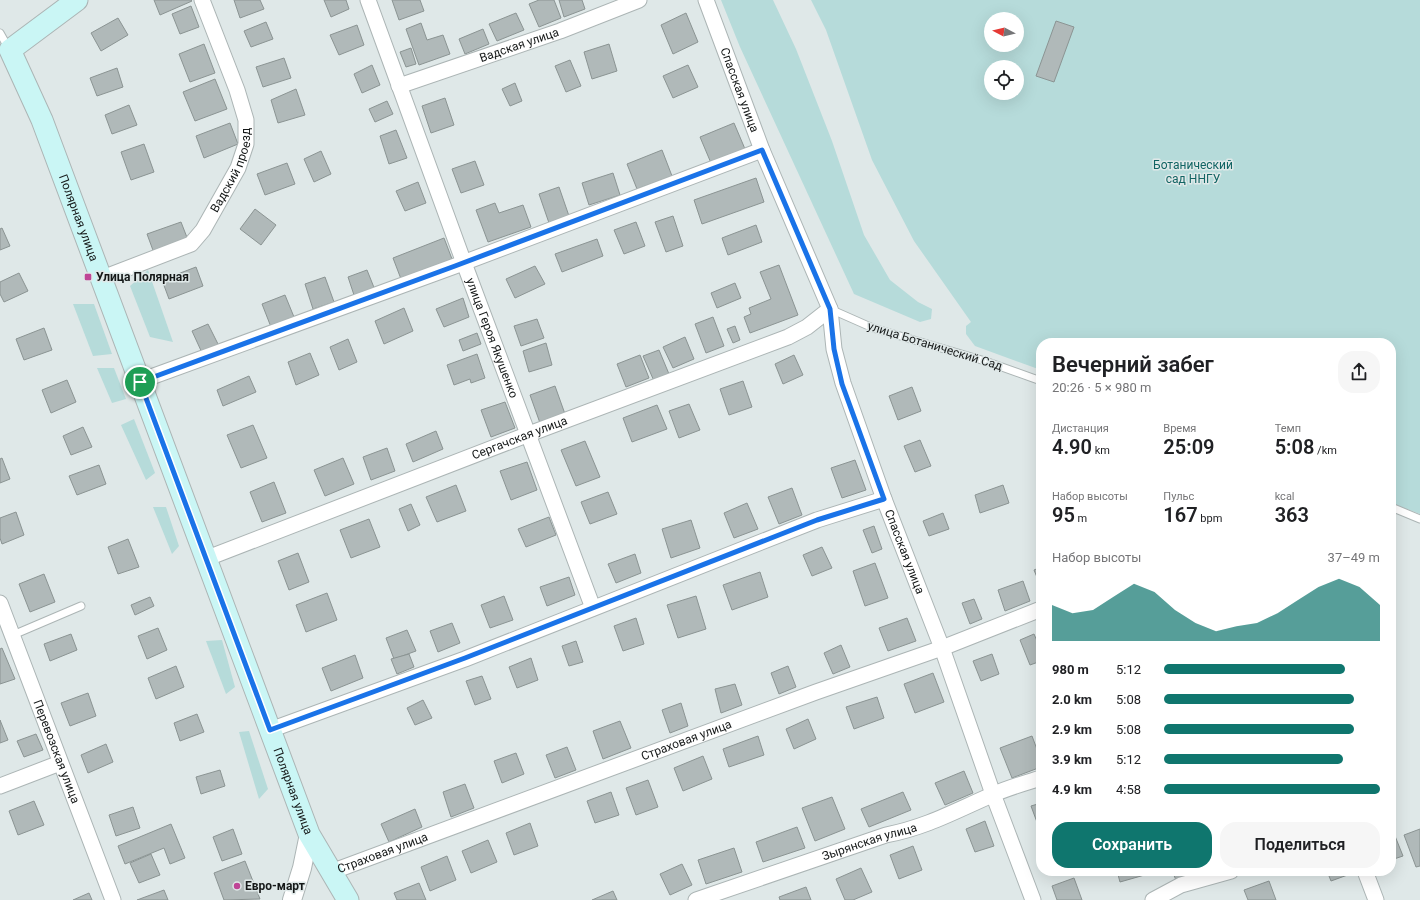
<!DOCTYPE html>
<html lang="ru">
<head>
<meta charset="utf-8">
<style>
  :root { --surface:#fff; --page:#f6f6f6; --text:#202124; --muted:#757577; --accent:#0f766e }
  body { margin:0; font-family:Roboto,sans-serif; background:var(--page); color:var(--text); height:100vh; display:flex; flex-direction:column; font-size:15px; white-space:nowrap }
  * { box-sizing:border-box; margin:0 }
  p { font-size:13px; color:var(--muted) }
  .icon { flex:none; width:22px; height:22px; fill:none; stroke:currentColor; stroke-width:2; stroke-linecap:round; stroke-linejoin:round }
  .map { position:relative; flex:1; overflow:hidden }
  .panel { position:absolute; left:1036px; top:338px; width:360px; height:538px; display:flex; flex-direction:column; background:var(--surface); border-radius:16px; box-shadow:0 4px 16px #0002 }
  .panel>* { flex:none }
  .needle { width:26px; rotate:277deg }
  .fabs { position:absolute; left:984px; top:12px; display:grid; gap:8px }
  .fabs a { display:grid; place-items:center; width:40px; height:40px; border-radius:50%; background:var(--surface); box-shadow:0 4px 16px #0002; font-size:20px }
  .pin { position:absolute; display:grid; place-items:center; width:34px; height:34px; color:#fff; margin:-17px; border:2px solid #fff; border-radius:50%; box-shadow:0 1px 4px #0007 }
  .round { display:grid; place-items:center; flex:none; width:42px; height:42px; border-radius:16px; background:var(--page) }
  .head { display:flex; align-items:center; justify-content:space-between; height:68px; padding:0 16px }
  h1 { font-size:22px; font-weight:600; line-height:30px }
  .metrics { display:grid; grid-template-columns:repeat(3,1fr); gap:6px; height:68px; padding:4px 16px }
  .metrics div { display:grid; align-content:center }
  .metrics b { font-size:20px; font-weight:600 }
  .metrics small { font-size:11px; font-weight:400 }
  .metrics p { font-size:11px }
  .chart { height:112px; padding:8px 16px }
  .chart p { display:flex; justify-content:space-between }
  .chart svg { width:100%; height:72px; margin-top:4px; fill:var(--accent); opacity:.7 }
  .action { display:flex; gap:8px; margin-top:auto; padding:8px 16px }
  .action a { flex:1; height:46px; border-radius:16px; background:var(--accent); color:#fff; font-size:16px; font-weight:600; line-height:46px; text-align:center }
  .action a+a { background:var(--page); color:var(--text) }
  ul { padding:0 16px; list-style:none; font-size:13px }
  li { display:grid; grid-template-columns:64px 48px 1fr; align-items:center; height:30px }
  li i { height:10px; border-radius:5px; background:var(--accent) }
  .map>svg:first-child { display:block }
  .green { fill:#b6dbda; fill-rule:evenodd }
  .building { fill:#b0b9b9; stroke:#8b9493 }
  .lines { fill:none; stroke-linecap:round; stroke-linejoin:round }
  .service-casing { stroke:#acb5b5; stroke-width:9 }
  .minor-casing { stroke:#acb5b5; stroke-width:17 }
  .tertiary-casing { stroke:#acb5b5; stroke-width:20 }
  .secondary-casing { stroke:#acb5b5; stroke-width:23 }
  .service { stroke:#fff; stroke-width:7 }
  .minor { stroke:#fff; stroke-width:15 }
  .tertiary { stroke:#fff; stroke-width:18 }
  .secondary { stroke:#caf6f5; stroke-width:21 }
  .route-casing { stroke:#fff; stroke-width:8 }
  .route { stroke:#1a73e8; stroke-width:5 }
  .poi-dot { fill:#bf4596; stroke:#dfe8e8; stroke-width:1.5 }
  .labels { text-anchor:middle; stroke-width:3; stroke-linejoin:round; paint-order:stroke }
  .street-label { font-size:12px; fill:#151818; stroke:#dfe8e8 }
  .park-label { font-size:12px; fill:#116463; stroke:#dfe8e8 }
  .poi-label { font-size:12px; font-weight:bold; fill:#151818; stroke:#dfe8e8; text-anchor:start }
</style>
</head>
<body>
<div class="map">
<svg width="1420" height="900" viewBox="0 0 1420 900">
  <rect width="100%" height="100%" fill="#dfe8e8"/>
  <!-- green -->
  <g class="green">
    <path d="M721 0H773L796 49 832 141 864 235 890 280 918 302 932 309 931 319 920 322 854 294 740 47Z"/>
    <path d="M811 0H1420V514L1391 503V343H1041V370L975 346 966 334V326L971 322 914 241 872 160 826 30ZM991 19H1017V45H991ZM991 67H1017V93H991Z"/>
    <path d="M148 270 173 342 150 337 130 286Z"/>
    <path d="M73 304H94L112 354 93 356Z"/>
    <path d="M97 368H114L126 399 112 403Z"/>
    <path d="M134 419 155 473 146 480 121 425Z"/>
    <path d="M153 507H166L179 546 172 554Z"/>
    <path d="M222 640 235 687 226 694 206 641Z"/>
    <path d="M249 731 268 789 259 799 239 732Z"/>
  </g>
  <!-- building -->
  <g class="building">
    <path d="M154 0H191L192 1 160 15Z"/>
    <path d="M234 0H260L264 9 240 18Z"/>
    <path d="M324 0H346L349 9 331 17Z"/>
    <path d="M392 0H420L424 11 399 20Z"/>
    <path d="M539 0H554L561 18 539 27 529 4Z"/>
    <path d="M559 0H582L585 9 564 17Z"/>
    <path d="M191 6 199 27 180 34 172 14Z"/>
    <path d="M516 13 524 30 497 41 489 24Z"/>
    <path d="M686 13 698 42 673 54 661 25Z"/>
    <path d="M118 18 128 35 101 51 91 33Z"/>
    <path d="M1056 21 1074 27 1054 82 1036 76Z"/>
    <path d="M266 22 273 39 251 47 244 31Z"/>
    <path d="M421 23 427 40 443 35 450 54 419 65 406 29Z"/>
    <path d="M357 25 364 45 339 55 330 35Z"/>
    <path d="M483 29 489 44 465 54 459 39Z"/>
    <path d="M204 44 215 73 190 82 179 54Z"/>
    <path d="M609 44 617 71 592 79 584 52Z"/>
    <path d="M411 48 416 64 406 67 400 52Z"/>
    <path d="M284 58 291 78 263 87 256 67Z"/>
    <path d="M570 60 581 86 566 92 555 66Z"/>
    <path d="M372 65 380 85 362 93 354 74Z"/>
    <path d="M688 65 698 87 673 98 663 76Z"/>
    <path d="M117 68 123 87 97 96 90 78Z"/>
    <path d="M215 79 227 109 195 121 183 92Z"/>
    <path d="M515 83 522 101 510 106 502 89Z"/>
    <path d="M296 89 305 115 278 123 271 100Z"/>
    <path d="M445 98 454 125 431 133 422 106Z"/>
    <path d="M387 101 393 114 375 122 369 109Z"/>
    <path d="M129 105 137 125 112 134 105 115Z"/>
    <path d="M230 123 238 144 204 158 196 136Z"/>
    <path d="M734 123 745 149 711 163 700 137Z"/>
    <path d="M396 130 407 158 389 164 380 136Z"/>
    <path d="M144 144 154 172 131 180 121 152Z"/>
    <path d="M662 150 672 176 637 189 627 164Z"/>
    <path d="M321 151 331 174 314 182 304 159Z"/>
    <path d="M475 161 484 185 461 193 452 169Z"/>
    <path d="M287 163 295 184 265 195 257 174Z"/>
    <path d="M613 173 620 195 589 205 582 183Z"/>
    <path d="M756 178 764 202 702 224 694 200Z"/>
    <path d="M418 182 426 203 405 211 396 191Z"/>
    <path d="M559 187 569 216 549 223 539 194Z"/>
    <path d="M495 203 499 213 523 205 531 227 488 242 476 210Z"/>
    <path d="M255 209 276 225 261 245 240 229Z"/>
    <path d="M673 216 683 246 666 252 655 222Z"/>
    <path d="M181 222 188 240 154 253 147 234Z"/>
    <path d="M636 222 645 246 624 254 614 230Z"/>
    <path d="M756 225 762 242 728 255 722 238Z"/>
    <path d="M2 228 10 246 0 250V229Z"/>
    <path d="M444 238 452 259 401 279 393 258Z"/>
    <path d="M597 239 603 256 562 272 555 254Z"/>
    <path d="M779 265 798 315 750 333 744 317 751 314 749 308 771 299 760 272Z"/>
    <path d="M535 266 545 284 515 298 506 279Z"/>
    <path d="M196 267 203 286 169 299 162 280Z"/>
    <path d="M367 270 375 290 355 298 348 277Z"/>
    <path d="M19 273 28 291 4 302 0 294V282Z"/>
    <path d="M325 277 334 302 313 309 305 284Z"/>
    <path d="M735 283 741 298 717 308 711 293Z"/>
    <path d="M285 295 294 317 271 327 262 304Z"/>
    <path d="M463 298 469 317 444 327 436 309Z"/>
    <path d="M404 308 413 331 384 344 375 321Z"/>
    <path d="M713 317 724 346 706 353 695 324Z"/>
    <path d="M537 319 544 338 521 346 514 326Z"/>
    <path d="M208 324 220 348 203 355 192 331Z"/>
    <path d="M735 326 740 340 733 343 727 329Z"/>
    <path d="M44 328 52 350 24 360 16 339Z"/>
    <path d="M477 333 481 344 463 351 459 340Z"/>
    <path d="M685 337 694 359 673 368 663 347Z"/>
    <path d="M348 339 357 362 339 370 330 347Z"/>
    <path d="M546 343 552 365 529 372 523 351Z"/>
    <path d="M659 350 669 374 654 381 643 356Z"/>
    <path d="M310 353 319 375 296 385 288 362Z"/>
    <path d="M477 354 485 378 471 383 470 379 454 385 447 365Z"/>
    <path d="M640 355 649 378 626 387 617 364Z"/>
    <path d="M794 355 803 375 783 384 775 364Z"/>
    <path d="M249 376 256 392 223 406 217 390Z"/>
    <path d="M67 380 76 402 51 413 42 390Z"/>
    <path d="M743 381 752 407 729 415 720 389Z"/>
    <path d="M555 386 565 414 540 423 530 395Z"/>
    <path d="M912 387 921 411 898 420 889 396Z"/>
    <path d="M505 402 515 428 491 437 481 410Z"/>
    <path d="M689 404 700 430 679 438 669 411Z"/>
    <path d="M657 405 667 429 632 442 623 418Z"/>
    <path d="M253 425 267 458 241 468 227 435Z"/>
    <path d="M83 427 92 447 71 455 63 436Z"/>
    <path d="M436 431 443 449 413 462 406 444Z"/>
    <path d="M920 440 931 466 915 472 904 446Z"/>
    <path d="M585 441 600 477 576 486 561 450Z"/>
    <path d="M387 448 395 471 371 480 363 457Z"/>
    <path d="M2 458 10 479 0 483V459Z"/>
    <path d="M343 458 354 484 325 496 314 470Z"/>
    <path d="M855 460 866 490 842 498 831 468Z"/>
    <path d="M527 462 537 490 511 500 500 471Z"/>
    <path d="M99 465 106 484 77 495 69 476Z"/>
    <path d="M274 482 286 513 262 522 250 492Z"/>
    <path d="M456 485 466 511 437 522 426 497Z"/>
    <path d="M1003 485 1009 503 980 513 975 495Z"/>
    <path d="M792 488 802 515 779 524 768 497Z"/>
    <path d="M608 492 617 514 590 524 581 502Z"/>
    <path d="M747 503 758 529 734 538 724 513Z"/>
    <path d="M411 504 420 525 408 531 399 509Z"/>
    <path d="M16 512 24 535 2 544 0 538V518Z"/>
    <path d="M943 513 949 529 929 536 923 521Z"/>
    <path d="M549 517 556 535 526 547 518 529Z"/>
    <path d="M369 519 380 547 351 558 340 530Z"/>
    <path d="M691 520 700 548 671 558 662 529Z"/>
    <path d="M874 526 882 549 872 553 863 530Z"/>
    <path d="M128 539 139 567 118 574 108 547Z"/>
    <path d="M822 547 832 568 812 576 803 555Z"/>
    <path d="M298 553 309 582 289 590 278 561Z"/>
    <path d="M635 554 641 573 616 583 608 564Z"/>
    <path d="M875 563 888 598 865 606 853 571Z"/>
    <path d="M1041 567V587L1034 570Z"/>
    <path d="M760 572 768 597 732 610 723 585Z"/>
    <path d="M44 574 55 602 30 612 19 584Z"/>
    <path d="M569 577 575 595 547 606 540 587Z"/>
    <path d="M1023 581 1030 601 1005 611 998 590Z"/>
    <path d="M327 593 337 620 306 632 296 605Z"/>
    <path d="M504 596 513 620 490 628 481 605Z"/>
    <path d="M696 596 706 629 678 638 667 605Z"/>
    <path d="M150 597 154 606 135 615 131 605Z"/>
    <path d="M974 599 982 619 970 624 962 603Z"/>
    <path d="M636 618 644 644 623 651 614 626Z"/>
    <path d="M907 618 916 641 888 651 879 628Z"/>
    <path d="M452 623 460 643 438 652 430 631Z"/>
    <path d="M158 628 167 650 147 659 138 636Z"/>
    <path d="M407 630 416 651 394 659 386 638Z"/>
    <path d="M71 634 77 650 50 661 44 644Z"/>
    <path d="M1034 634 1041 650V661L1030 665 1020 640Z"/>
    <path d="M576 641 583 662 569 666 562 646Z"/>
    <path d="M841 645 850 667 833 674 824 653Z"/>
    <path d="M2 648 15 679 0 684V649Z"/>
    <path d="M409 654 414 667 397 674 391 659Z"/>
    <path d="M992 654 999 674 981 681 973 661Z"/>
    <path d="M355 655 363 678 331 691 322 668Z"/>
    <path d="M531 658 538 680 517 688 509 667Z"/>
    <path d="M176 666 184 687 156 699 148 678Z"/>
    <path d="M788 666 796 687 779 694 771 673Z"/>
    <path d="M933 673 944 702 915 713 904 684Z"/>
    <path d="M482 676 491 699 475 705 466 681Z"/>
    <path d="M735 684 742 705 721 713 715 689Z"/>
    <path d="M88 693 96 716 70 726 61 703Z"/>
    <path d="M877 697 884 718 854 729 846 707Z"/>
    <path d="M423 700 432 718 415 725 407 708Z"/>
    <path d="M681 703 688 726 670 733 662 710Z"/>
    <path d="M197 714 204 732 180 741 174 723Z"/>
    <path d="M808 719 816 739 794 749 786 729Z"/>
    <path d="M0 720 8 740 0 743Z"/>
    <path d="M620 721 631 748 603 759 593 731Z"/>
    <path d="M36 734 43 750 24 757 17 741Z"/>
    <path d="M758 736 764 755 729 767 723 749Z"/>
    <path d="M1032 736 1041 760V767L1012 778 1000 748Z"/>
    <path d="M106 744 113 762 88 773 81 755Z"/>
    <path d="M567 747 576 770 555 778 546 755Z"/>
    <path d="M516 753 524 774 502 783 494 761Z"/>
    <path d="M703 756 712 779 683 791 674 768Z"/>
    <path d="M220 770 225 786 201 794 196 777Z"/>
    <path d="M964 771 973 793 945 805 935 783Z"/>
    <path d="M648 780 658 807 636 815 626 788Z"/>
    <path d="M465 784 474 808 451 817 443 792Z"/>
    <path d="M611 792 619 815 595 823 587 801Z"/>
    <path d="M903 792 911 810 869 827 861 809Z"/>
    <path d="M832 797 845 829 815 841 802 808Z"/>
    <path d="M34 801 44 825 18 835 9 811Z"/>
    <path d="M1041 803V833L1031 806Z"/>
    <path d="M133 807 140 828 116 836 109 815Z"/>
    <path d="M415 809 422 827 389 842 381 824Z"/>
    <path d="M985 821 994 846 975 852 966 829Z"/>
    <path d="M530 823 538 846 514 855 506 833Z"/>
    <path d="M171 824 185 858 170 864 164 848 125 864 118 846Z"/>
    <path d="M797 827 805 848 763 862 756 842Z"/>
    <path d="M233 829 242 854 222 861 213 837Z"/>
    <path d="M1420 829V866L1416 867 1404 835Z"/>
    <path d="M1395 836 1403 856 1391 860V838Z"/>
    <path d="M488 840 497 862 471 873 462 851Z"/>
    <path d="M913 846 922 870 899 879 890 855Z"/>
    <path d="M734 848 742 872 706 884 698 860Z"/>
    <path d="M151 854 160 875 139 883 130 863Z"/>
    <path d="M447 856 456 880 430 891 421 867Z"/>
    <path d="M245 861 260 899 224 900 214 873Z"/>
    <path d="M682 864 692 885 670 895 660 874Z"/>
    <path d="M861 868 872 892 853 900H845L836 879Z"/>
    <path d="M1117 871H1147L1148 874 1120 882Z"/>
    <path d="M1172 871H1197V873L1176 880Z"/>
    <path d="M1327 871H1352L1353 873 1331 881Z"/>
    <path d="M1074 878 1082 900H1057L1052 886Z"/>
    <path d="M1269 881 1276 900H1248L1244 890Z"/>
    <path d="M419 883 426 900H397L394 893Z"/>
    <path d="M806 887 811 900H780L779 897Z"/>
    <path d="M164 890 168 900H137Z"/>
    <path d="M613 891 617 900H592Z"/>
    <path d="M89 893 92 900H73Z"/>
  </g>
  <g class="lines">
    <!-- service casing -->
    <g class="service-casing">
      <g id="service">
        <path d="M0 33 9 49"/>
        <path d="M830 309 873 328 985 361 1041 381"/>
        <path d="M1391 507 1420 519"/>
        <path d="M13 635 81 606"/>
      </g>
    </g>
    <!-- minor casing -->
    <g class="minor-casing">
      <g id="minor">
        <path id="s1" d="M368 0 464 263 593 608"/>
        <path id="s2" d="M706 0 762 150 830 309 834 349 843 383 884 499 942 648 993 794 1033 900"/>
        <path id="s3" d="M399 86 560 31 639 0"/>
        <path id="s4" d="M100 279 191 244 203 230 238 168 246 144V120L237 90 202 0"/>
        <path d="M140 381 455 266 762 150"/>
        <path id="s5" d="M205 559 529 434 788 337 807 327 830 309"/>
        <path id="s6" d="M0 603 113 900"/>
        <path d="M270 730 465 659 817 520 884 499"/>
        <path d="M0 786 60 763"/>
        <path d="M1365 871 1376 900"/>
        <path id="s7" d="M331 872 816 692 942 648 1041 609"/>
        <path id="s8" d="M696 900 886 835C927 827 955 811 992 795 1007 788 1025 783 1041 778"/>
        <path d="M1153 900 1181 885 1231 871"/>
      </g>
    </g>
    <!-- tertiary casing -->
    <g class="tertiary-casing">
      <path id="tertiary" d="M292 900 302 868 309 834"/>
    </g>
    <!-- secondary casing -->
    <g class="secondary-casing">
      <g id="secondary">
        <path id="s9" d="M77 0 10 50 42 120 309 834 348 900"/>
      </g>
    </g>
    <!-- service -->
    <use href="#service" class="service"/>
    <!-- minor -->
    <use href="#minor" class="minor"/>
    <!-- tertiary -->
    <use href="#tertiary" class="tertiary"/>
    <!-- secondary -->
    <use href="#secondary" class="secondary"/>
  </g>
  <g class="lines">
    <!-- route casing -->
    <g class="route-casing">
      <path id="route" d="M762 150 830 309 834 349 842 384 884 499 817 520 465 658 270 730 140 382 455 266Z"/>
    </g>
    <!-- route -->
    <use href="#route" class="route"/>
  </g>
  <!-- markers -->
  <g class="poi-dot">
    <rect x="84" y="273" width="8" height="8" rx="2"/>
    <circle cx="237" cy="886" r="4"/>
  </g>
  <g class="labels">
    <!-- street labels -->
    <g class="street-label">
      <text dy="4" stroke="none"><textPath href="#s3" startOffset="127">Вадская улица</textPath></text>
      <text dy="4" stroke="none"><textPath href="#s2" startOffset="96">Спасская улица</textPath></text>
      <text dy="4" stroke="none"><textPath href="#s4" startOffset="183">Вадский проезд</textPath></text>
      <text dy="4" stroke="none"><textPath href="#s9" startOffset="265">Полярная улица</textPath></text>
      <text dy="4" stroke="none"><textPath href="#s1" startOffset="360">улица Героя Якушенко</textPath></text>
      <text transform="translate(935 346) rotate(17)" y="4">улица Ботанический Сад</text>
      <text dy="4" stroke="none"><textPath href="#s5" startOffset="337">Сергачская улица</textPath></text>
      <text dy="4" stroke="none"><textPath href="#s2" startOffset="588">Спасская улица</textPath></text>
      <text dy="4" stroke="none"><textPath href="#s7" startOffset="379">Страховая улица</textPath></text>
      <text dy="4" stroke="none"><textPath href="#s6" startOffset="159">Перевозская улица</textPath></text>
      <text dy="4" stroke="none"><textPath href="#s9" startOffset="877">Полярная улица</textPath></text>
      <text dy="4" stroke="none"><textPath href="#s8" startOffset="183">Зырянская улица</textPath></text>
      <text dy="4" stroke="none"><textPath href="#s7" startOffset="55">Страховая улица</textPath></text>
    </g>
    <!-- park labels -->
    <g class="park-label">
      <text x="1193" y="169">Ботанический<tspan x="1193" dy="14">сад ННГУ</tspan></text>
    </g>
    <!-- poi labels -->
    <g class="poi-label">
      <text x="96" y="281">Улица Полярная</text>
      <text x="245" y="890">Евро-март</text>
    </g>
  </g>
</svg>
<div class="fabs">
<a><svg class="needle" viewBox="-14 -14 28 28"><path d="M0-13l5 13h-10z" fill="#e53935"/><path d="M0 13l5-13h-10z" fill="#757577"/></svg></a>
<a><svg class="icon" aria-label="locate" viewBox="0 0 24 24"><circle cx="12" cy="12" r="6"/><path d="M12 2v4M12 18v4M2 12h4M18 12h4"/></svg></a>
</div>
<div class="pin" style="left:140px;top:382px;background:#1e9e55"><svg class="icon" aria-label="arrive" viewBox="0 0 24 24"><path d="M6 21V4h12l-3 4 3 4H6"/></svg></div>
<section class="panel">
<div class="head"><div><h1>Вечерний забег</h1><p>20:26 · 5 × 980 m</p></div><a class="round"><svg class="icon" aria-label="share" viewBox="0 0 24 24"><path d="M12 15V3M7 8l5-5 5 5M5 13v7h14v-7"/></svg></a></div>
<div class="metrics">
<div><p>Дистанция</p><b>4.90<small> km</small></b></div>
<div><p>Время</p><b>25:09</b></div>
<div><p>Темп</p><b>5:08<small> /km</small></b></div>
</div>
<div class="metrics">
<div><p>Набор высоты</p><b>95<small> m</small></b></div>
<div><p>Пульс</p><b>167<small> bpm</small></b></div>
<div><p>kcal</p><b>363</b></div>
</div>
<div class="chart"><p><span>Набор высоты</span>37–49 m</p>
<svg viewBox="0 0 160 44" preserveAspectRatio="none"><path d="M0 44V22L10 27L20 25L30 17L40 9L50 14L60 25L70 33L80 38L90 35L100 33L110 27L120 19L130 11L140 6L150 11L160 22V44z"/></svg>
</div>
<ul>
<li><b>980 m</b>5:12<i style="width:84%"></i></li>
<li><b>2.0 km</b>5:08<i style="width:88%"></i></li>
<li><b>2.9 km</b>5:08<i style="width:88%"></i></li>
<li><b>3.9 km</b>5:12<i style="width:83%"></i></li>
<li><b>4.9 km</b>4:58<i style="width:100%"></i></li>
</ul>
<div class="action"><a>Сохранить</a><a>Поделиться</a></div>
</section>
</div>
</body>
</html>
